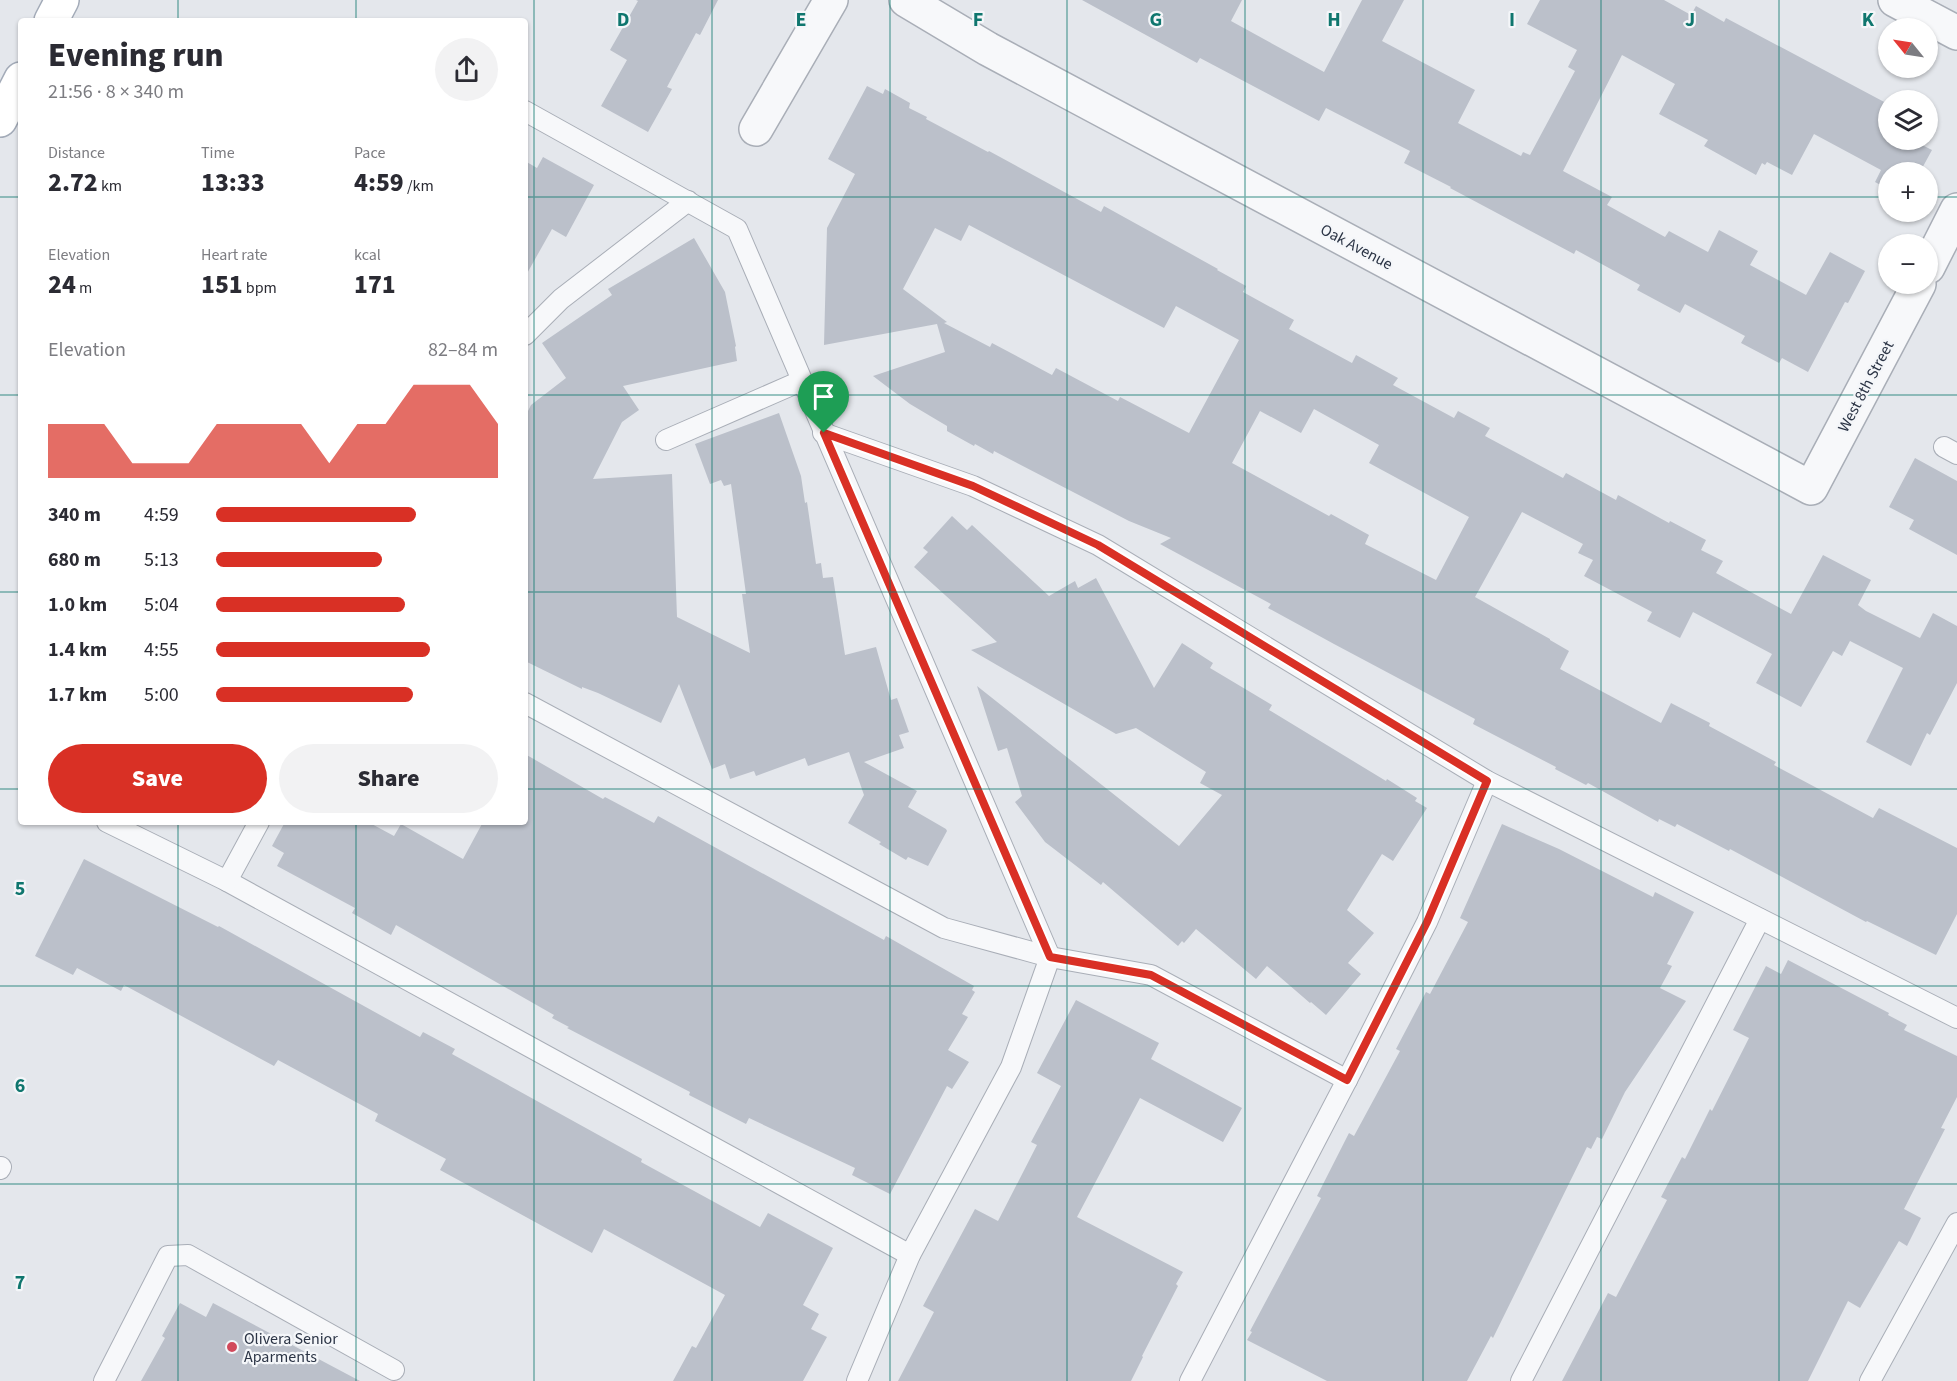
<!DOCTYPE html>
<html lang="en">
<head>
<meta charset="utf-8">
<style>
  :root { --surface:#fff; --page:#f2f2f3; --text:#2b2b33; --muted:#7c7c81; --accent:#d93025 }
  body { margin:0; font-family:"Source Sans 3",sans-serif; background:var(--page); color:var(--text); height:100vh; display:flex; flex-direction:column; font-size:22px; white-space:nowrap }
  * { box-sizing:border-box; margin:0 }
  p { font-size:20px; color:var(--muted) }
  .icon { flex:none; width:33px; height:33px; fill:none; stroke:currentColor; stroke-width:2; stroke-linecap:round; stroke-linejoin:round }
  .map { position:relative; flex:1; overflow:hidden }
  .sheet { position:absolute; left:18px; top:18px; width:510px; height:807px; display:flex; flex-direction:column; background:var(--surface); border-radius:6px; box-shadow:0 2px 4px #0004 }
  .sheet>* { flex:none }
  .needle { width:39px; rotate:300deg }
  .buttons { position:absolute; left:1878px; top:18px; display:grid; gap:12px }
  .buttons a { display:grid; place-items:center; width:60px; height:60px; border-radius:50%; background:var(--surface); box-shadow:0 2px 4px #0004; font-size:30px }
  .pin { position:absolute; display:grid; place-items:center; width:51px; height:51px; color:#fff; margin:-62px -26px; border-radius:50% 50% 50% 0; rotate:-45deg; box-shadow:0 0 6px #0007 }
  .pin .icon { rotate:45deg }
  .round { display:grid; place-items:center; flex:none; width:63px; height:63px; border-radius:32px; background:var(--page) }
  .head { display:flex; align-items:center; justify-content:space-between; height:102px; padding:0 30px }
  h1 { font-size:33px; font-weight:800; line-height:45px }
  .figures { display:grid; grid-template-columns:repeat(3,1fr); gap:9px; height:102px; padding:6px 30px }
  .figures div { display:grid; align-content:center }
  .figures b { font-size:26px; font-weight:800 }
  .figures small { font-size:16px; font-weight:400 }
  .figures p { font-size:16px }
  .chart { height:168px; padding:12px 30px }
  .chart p { display:flex; justify-content:space-between }
  .chart svg { width:100%; height:108px; margin-top:6px; fill:var(--accent); opacity:.7 }
  .action { display:flex; gap:12px; margin-top:auto; padding:12px 30px }
  .action a { flex:1; height:69px; border-radius:36px; background:var(--accent); color:#fff; font-size:24px; font-weight:800; line-height:69px; text-align:center }
  .action a+a { background:var(--page); color:var(--text) }
  ul { padding:0 30px; list-style:none; font-size:20px }
  li { display:grid; grid-template-columns:96px 72px 1fr; align-items:center; height:45px }
  li i { height:15px; border-radius:8px; background:var(--accent) }
  .map>svg:first-child { display:block }
  .building { fill:#bbc0ca; fill-rule:evenodd }
  .lines { fill:none; stroke-linecap:round; stroke-linejoin:round }
  .service-casing { stroke:#a9aeb7; stroke-width:22 }
  .minor-casing { stroke:#a9aeb7; stroke-width:36 }
  .primary-casing { stroke:#a3abb8; stroke-width:36 }
  .service { stroke:#f7f8fa; stroke-width:20 }
  .minor { stroke:#f7f8fa; stroke-width:33 }
  .primary { stroke:#fff; stroke-width:33 }
  .route-casing { stroke:#fff; stroke-width:12 }
  .route { stroke:#d93025; stroke-width:8 }
  .grid { fill:none; stroke:#0f766e; stroke-width:1.5; stroke-opacity:0.55 }
  .poi-dot { fill:#d1495b; stroke:#f4f6f9; stroke-width:2 }
  .labels { text-anchor:middle; stroke-width:4.5; stroke-linejoin:round; paint-order:stroke }
  .street-label { font-size:16px; fill:#2b3445; stroke:#f4f6f9 }
  .poi-label { font-size:16px; fill:#2b3445; stroke:#f4f6f9; text-anchor:start }
  .grid-label { font-size:20px; text-anchor:middle; font-weight:bold; fill:#0f766e; stroke:#f4f6f9; stroke-width:4.5; stroke-linejoin:round; paint-order:stroke }
</style>
</head>
<body>
<div class="map">
<svg width="1957" height="1381" viewBox="0 0 1957 1381">
  <rect width="100%" height="100%" fill="#e4e7ec"/>
  <!-- building -->
  <g class="building">
    <path d="M636 0H718L700 35 696 33 667 87 672 89 648 132 601 106 627 60 610 50 638 1Z"/>
    <path d="M1082 0H1242L1231 21 1324 72 1362 0H1404L1382 41 1475 90 1458 123 1521 156 1523 152 1530 155 1575 71 1568 67 1577 50 1527 24 1540 0H1664L1691 15 1696 6 1724 22 1726 18 1888 104V140H1912L1932 150 1920 172H1888V189L1875 182 1881 170 1814 134 1792 175 1767 162 1765 165 1762 163 1756 175 1704 146 1708 140 1659 114 1675 84 1622 55 1563 171 1612 197 1607 205 1665 237 1669 231 1708 252 1719 230 1758 251 1750 265 1806 295 1830 252 1865 271 1848 303 1845 302 1808 372 1782 358 1779 363 1741 343 1745 336 1685 304 1680 313 1637 290 1640 285 1576 250 1574 254 1450 188 1451 187 1404 163 1410 151 1326 108 1319 121 1200 58 1197 63Z"/>
    <path d="M867 86 883 94 885 89 910 103 909 108 927 117 926 119 988 152 989 151 1101 212 1104 206 1218 269 1217 270 1246 286 1243 292 1294 320 1289 329 1352 363 1356 355 1398 378 1393 385 1454 418 1458 411 1490 428 1485 436 1563 478 1566 473 1616 500 1618 495 1669 523 1670 521 1706 540 1701 550 1723 561 1716 573 1791 614 1823 555 1871 580 1858 605 1866 611 1920 638 1933 613 1957 626V683L1930 735 1927 733 1911 766 1866 742 1903 668 1850 641 1842 656 1833 651 1801 707 1756 683 1772 654 1693 612 1680 638 1647 621 1652 612 1584 576 1593 560 1578 553 1583 544 1522 512 1475 597 1550 639V640L1569 651 1560 669 1661 723 1671 703 1710 723 1709 726 1776 762 1774 765 1873 818 1879 808 1957 848V914L1936 955 1867 921 1866 922 1730 849 1729 851 1677 824 1675 827 1659 819 1658 822 1588 783 1586 785 1555 769 1556 767 1473 724 1475 719 1334 644 1268 608 1271 604 1160 544 1171 538 1129 521 994 451 993 454 975 444 974 446 947 431V426L910 404 873 376 945 352 937 324 824 345 827 228 855 174 828 159ZM969 225 1164 328 1176 306 1239 340 1189 433 1120 397 1118 401 1056 368 1052 375 992 343 990 347 944 323 947 322 903 289 935 228 961 241ZM1314 409 1379 445 1369 463 1469 517 1436 580 1365 544 1369 535 1331 514 1329 516 1232 463 1260 411 1301 433Z"/>
    <path d="M543 157 594 185 566 237 552 229 525 277V161L537 168Z"/>
    <path d="M694 238 725 292 736 346 735 347 737 361 623 386 639 410 622 422 593 479 672 474 677 617 750 653 742 594H746L731 484 724 486 721 480 710 484 695 444 779 413 801 476 805 503 807 502 816 564 821 563 823 578 833 577 845 655 876 647 891 700 897 698 909 732 899 735 904 748 864 762 917 791 908 807 946 829 947 831 928 866 908 857 906 860 879 844 881 842 848 823 864 795 849 752 808 766 805 758 756 776 754 771 730 779 725 764 712 769 679 684 661 723 598 693 582 687V689L525 661V417L531 405 566 378 542 343 612 295 608 289Z"/>
    <path d="M1915 458 1957 481V555L1909 529 1914 520 1889 507Z"/>
    <path d="M952 516 967 530 972 525 1049 596 1075 581 1078 588 1096 578 1154 688 1182 643 1213 663 1210 668 1272 705 1269 710 1386 781 1387 779 1417 798 1415 801 1427 808 1393 861 1382 854 1347 910 1374 933 1348 963 1361 974 1326 1015 1311 1002 1310 1003 1267 966 1256 979 1196 929 1184 943 1182 941 1178 946 1103 882 1101 885 1045 842 1015 802 1022 796 1007 748 998 751 977 686 1179 846 1222 795 1200 783 1206 772 1136 728 1116 734 971 650 997 642 914 567 928 552 923 548Z"/>
    <path d="M525 754 603 799 605 797 654 823 658 816 884 940 886 936 974 986 972 990 975 992 962 1014 968 1017 948 1050 969 1062 952 1089 947 1086 890 1194 852 1175 855 1168 749 1118 746 1124 689 1095 690 1092 567 1028 569 1027 552 1018 554 1015 396 925 391 935 352 913 355 908 277 866 284 853 272 846 285 822H368L394 836 401 824 463 859 483 822H525Z"/>
    <path d="M1502 824 1559 849 1653 897 1655 892 1694 912 1667 964 1672 966 1660 988 1686 1001 1625 1092 1602 1139 1597 1137 1591 1149 1587 1147 1493 1338 1491 1336 1467 1381H1327L1247 1340 1252 1332 1250 1331 1321 1198 1317 1196 1349 1133 1354 1136 1400 1051 1396 1049 1426 992 1430 994 1468 922 1460 918Z"/>
    <path d="M84 859 218 927 219 926 420 1037 423 1032 455 1049 452 1054 642 1159 641 1162 760 1227 768 1213 833 1248 803 1305 819 1314 811 1329 827 1337 803 1381H673L692 1346 696 1348 725 1295 604 1229 592 1253 440 1170 446 1159 375 1121 378 1114 278 1060 274 1066 124 985 121 991 77 968 73 975 35 956Z"/>
    <path d="M1788 960 1889 1013 1888 1015 1907 1025 1904 1030 1957 1056V1097L1941 1128 1945 1129 1904 1209 1921 1218 1907 1246 1899 1241 1860 1308 1848 1301 1808 1381H1562L1608 1293 1616 1297 1667 1200 1661 1197 1682 1157 1685 1159 1710 1109 1712 1111 1749 1038 1733 1030 1766 966 1781 974Z"/>
    <path d="M1076 1000 1159 1043 1151 1059 1242 1108 1223 1142 1140 1098 1077 1217 1183 1272 1176 1284 1178 1286 1142 1356 1143 1357 1131 1381H898L934 1312 923 1306 975 1209 998 1221 1037 1145 1031 1142 1061 1086 1037 1073Z"/>
    <path d="M180 1303 206 1317 213 1303 360 1381H141L165 1338 162 1336Z"/>
  </g>
  <g class="lines">
    <!-- service casing -->
    <g class="service-casing">
      <g id="service">
        <path d="M525 111 737 229 1050 957 1011 1067 910 1255 857 1381"/>
        <path d="M525 335 561 299 688 201"/>
        <path d="M823 433 973 486 1098 545 1487 781 1957 1018"/>
        <path d="M666 440 801 381"/>
        <path d="M1944 447 1957 454"/>
        <path d="M525 703 944 928 1050 957 1151 975 1347 1080"/>
        <path d="M107 822 227 881 910 1255"/>
        <path d="M227 881 259 822"/>
        <path d="M0 1169 1 1167"/>
        <path d="M104 1381 168 1256 188 1255 394 1370"/>
        <path d="M1190 1381 1347 1080 1427 922 1487 781"/>
        <path d="M1521 1381 1760 919"/>
        <path d="M1870 1381 1957 1223"/>
      </g>
    </g>
    <!-- minor casing -->
    <g class="minor-casing">
      <g id="minor">
        <path d="M906 0 988 49 1811 488 1919 284"/>
        <path d="M1895 0 1957 33"/>
        <path d="M756 129 831 0"/>
        <path d="M1928 267 1957 210"/>
      </g>
    </g>
    <!-- primary casing -->
    <g class="primary-casing">
      <g id="primary">
        <path d="M51 21 62 0"/>
        <path d="M0 120 21 79"/>
      </g>
    </g>
    <!-- service -->
    <use href="#service" class="service"/>
    <!-- minor -->
    <use href="#minor" class="minor"/>
    <!-- primary -->
    <use href="#primary" class="primary"/>
  </g>
  <g class="lines">
    <!-- route casing -->
    <g class="route-casing">
      <path id="route" d="M824 433 973 486 1098 545 1487 781 1427 922 1347 1080 1151 975 1050 957Z"/>
    </g>
    <!-- route -->
    <use href="#route" class="route"/>
  </g>
  <!-- grid -->
  <path class="grid" d="M178 0V21M356 0V21M534 0V1381M712 0V1381M890 0V1381M1067 0V1381M1245 0V1381M1423 0V1381M1601 0V1381M1779 0V1381M0 197H21M525 197H1888M1928 197H1957M0 395H21M525 395H1957M0 592H21M525 592H1957M0 789H21M525 789H1957M178 822V1381M356 822V1381M0 986H1957M0 1184H1957"/>
  <!-- markers -->
  <circle class="poi-dot" cx="232" cy="1347" r="6"/>
  <g class="labels">
    <!-- street labels -->
    <g class="street-label">
      <text transform="translate(1357 246) rotate(28)" y="6">Oak Avenue</text>
      <text transform="translate(1865 386) rotate(-62)" y="6">West 8th Street</text>
    </g>
    <!-- poi labels -->
    <g class="poi-label">
      <text x="244" y="1344">Olivera Senior<tspan x="244" dy="18">Aparments</tspan></text>
    </g>
  </g>
  <g class="grid-label">
    <text x="623" y="26">D</text>
    <text x="801" y="26">E</text>
    <text x="978" y="26">F</text>
    <text x="1156" y="26">G</text>
    <text x="1334" y="26">H</text>
    <text x="1512" y="26">I</text>
    <text x="1690" y="26">J</text>
    <text x="1868" y="26">K</text>
    <text x="20" y="895">5</text>
    <text x="20" y="1092">6</text>
    <text x="20" y="1289">7</text>
  </g>
</svg>
<div class="buttons">
<a><svg class="needle" viewBox="-14 -14 28 28"><path d="M0-13l5 13h-10z" fill="#e53935"/><path d="M0 13l5-13h-10z" fill="#7c7c81"/></svg></a>
<a><svg class="icon" aria-label="layers" viewBox="0 0 24 24"><path d="M12 4l9 5-9 5-9-5zM3 14l9 5 9-5"/></svg></a>
<a>+</a>
<a>−</a>
</div>
<div class="pin" style="left:824px;top:433px;background:#1e9e55"><svg class="icon" aria-label="arrive" viewBox="0 0 24 24"><path d="M6 21V4h12l-3 4 3 4H6"/></svg></div>
<section class="sheet">
<div class="head"><div><h1>Evening run</h1><p>21:56 · 8 × 340 m</p></div><a class="round"><svg class="icon" aria-label="share" viewBox="0 0 24 24"><path d="M12 15V3M7 8l5-5 5 5M5 13v7h14v-7"/></svg></a></div>
<div class="figures">
<div><p>Distance</p><b>2.72<small> km</small></b></div>
<div><p>Time</p><b>13:33</b></div>
<div><p>Pace</p><b>4:59<small> /km</small></b></div>
</div>
<div class="figures">
<div><p>Elevation</p><b>24<small> m</small></b></div>
<div><p>Heart rate</p><b>151<small> bpm</small></b></div>
<div><p>kcal</p><b>171</b></div>
</div>
<div class="chart"><p><span>Elevation</span>82–84 m</p>
<svg viewBox="0 0 160 44" preserveAspectRatio="none"><path d="M0 44V22L10 22L20 22L30 38L40 38L50 38L60 22L70 22L80 22L90 22L100 38L110 22L120 22L130 6L140 6L150 6L160 22V44z"/></svg>
</div>
<ul>
<li><b>340 m</b>4:59<i style="width:71%"></i></li>
<li><b>680 m</b>5:13<i style="width:59%"></i></li>
<li><b>1.0 km</b>5:04<i style="width:67%"></i></li>
<li><b>1.4 km</b>4:55<i style="width:76%"></i></li>
<li><b>1.7 km</b>5:00<i style="width:70%"></i></li>
</ul>
<div class="action"><a>Save</a><a>Share</a></div>
</section>
</div>
</body>
</html>
